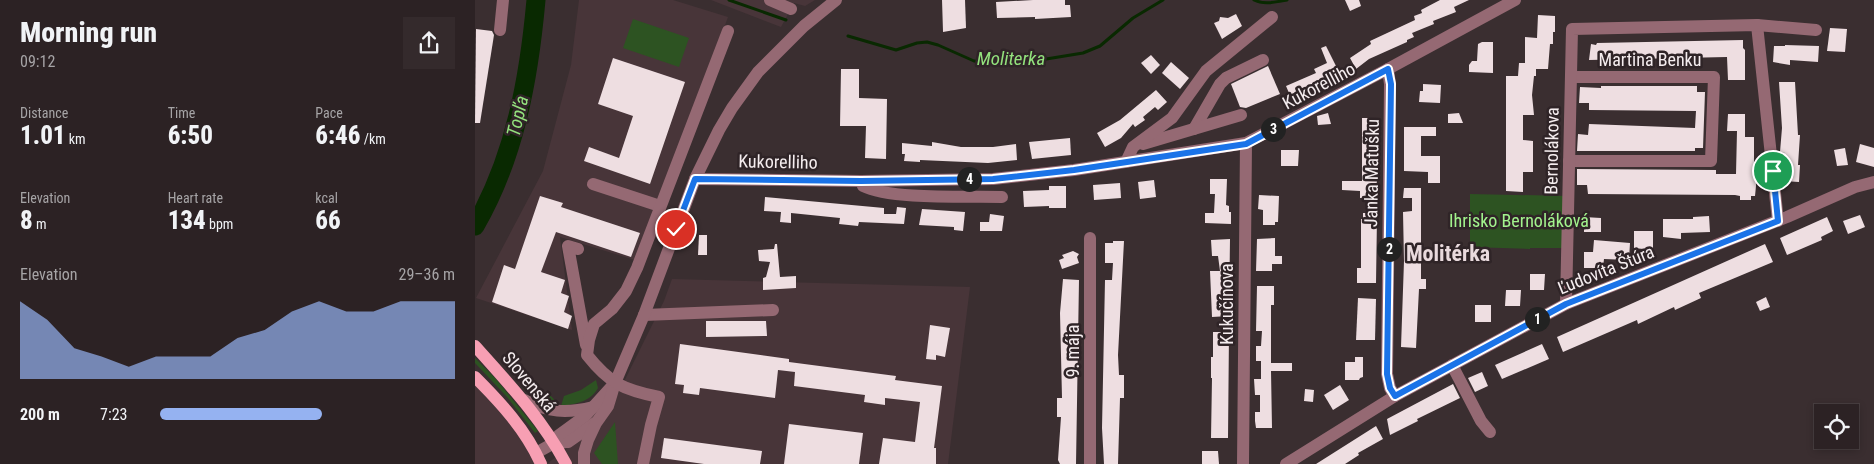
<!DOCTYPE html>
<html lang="en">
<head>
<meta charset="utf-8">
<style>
  :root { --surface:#2c2224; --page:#342a2c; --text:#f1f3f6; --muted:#a6a4a6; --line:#483f41; --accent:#95b2f1 }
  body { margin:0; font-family:"Roboto Condensed",sans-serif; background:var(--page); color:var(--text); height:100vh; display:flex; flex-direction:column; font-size:19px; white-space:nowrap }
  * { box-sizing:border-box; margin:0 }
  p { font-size:16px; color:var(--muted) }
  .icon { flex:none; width:28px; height:28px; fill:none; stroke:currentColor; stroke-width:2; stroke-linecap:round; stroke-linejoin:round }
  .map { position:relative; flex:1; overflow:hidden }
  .panel { display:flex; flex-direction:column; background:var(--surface); width:475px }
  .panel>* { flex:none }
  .tools { position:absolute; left:1339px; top:404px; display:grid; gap:10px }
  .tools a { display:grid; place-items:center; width:45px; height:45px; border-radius:0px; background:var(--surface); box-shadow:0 2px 8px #0003,0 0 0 1px var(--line); font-size:25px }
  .pin { position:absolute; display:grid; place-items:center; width:42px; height:42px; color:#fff; margin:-21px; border:2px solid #fff; border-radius:50%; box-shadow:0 1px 5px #0007 }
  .km { position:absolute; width:25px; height:25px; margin:-12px; border-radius:50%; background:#222; color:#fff; font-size:14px; line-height:25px; text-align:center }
  .round { display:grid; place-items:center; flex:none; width:52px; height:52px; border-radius:0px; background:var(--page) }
  .head { display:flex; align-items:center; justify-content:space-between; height:85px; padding:0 20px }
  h1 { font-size:28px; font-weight:800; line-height:38px }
  .figures { display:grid; grid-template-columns:repeat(3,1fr); gap:8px; height:85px; padding:5px 20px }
  .figures div { display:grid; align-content:center }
  .figures b { font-size:25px; font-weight:800 }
  .figures small { font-size:14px; font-weight:400 }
  .figures p { font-size:14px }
  .chart { height:140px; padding:10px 20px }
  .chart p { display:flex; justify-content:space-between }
  .chart svg { width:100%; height:90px; margin-top:5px; fill:var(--accent); opacity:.7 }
  ul { padding:0 20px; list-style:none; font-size:16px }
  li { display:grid; grid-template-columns:80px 60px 1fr; align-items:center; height:38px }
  li i { height:12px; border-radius:6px; background:var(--accent) }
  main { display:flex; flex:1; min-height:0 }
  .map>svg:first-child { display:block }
  .built { fill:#483539 }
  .green { fill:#2d5322 }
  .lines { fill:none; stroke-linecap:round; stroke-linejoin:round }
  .stream { stroke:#092901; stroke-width:3 }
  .river { stroke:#092901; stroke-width:19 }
  .building { fill:#eedee1 }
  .minor { stroke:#956973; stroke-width:12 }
  .major { stroke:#f79fb3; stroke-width:12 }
  .route-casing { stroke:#fff; stroke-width:10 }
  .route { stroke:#1a73e8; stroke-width:6 }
  .labels { text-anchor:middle; stroke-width:5; stroke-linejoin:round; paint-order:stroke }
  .street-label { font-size:18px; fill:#f5edef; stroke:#2f2427 }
  .park-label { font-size:18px; fill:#a2f38d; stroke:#2f2427 }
  .water-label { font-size:19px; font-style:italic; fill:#93e27d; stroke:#2f2427 }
  .district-label { font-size:22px; font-weight:bold; fill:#e9dadd; stroke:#2f2427 }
</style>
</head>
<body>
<main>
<section class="panel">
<div class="head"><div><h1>Morning run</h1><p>09:12</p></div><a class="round"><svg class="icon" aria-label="share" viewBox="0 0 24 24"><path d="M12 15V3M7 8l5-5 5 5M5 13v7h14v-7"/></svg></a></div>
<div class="figures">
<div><p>Distance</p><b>1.01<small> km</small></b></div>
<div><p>Time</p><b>6:50</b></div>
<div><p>Pace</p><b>6:46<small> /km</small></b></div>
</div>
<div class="figures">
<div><p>Elevation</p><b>8<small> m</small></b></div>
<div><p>Heart rate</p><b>134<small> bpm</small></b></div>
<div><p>kcal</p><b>66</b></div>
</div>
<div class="chart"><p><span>Elevation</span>29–36 m</p>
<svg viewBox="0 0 160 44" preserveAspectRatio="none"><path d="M0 44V6L10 15L20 29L30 33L40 38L50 33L60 33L70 33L80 24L90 20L100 11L110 6L120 11L130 11L140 6L150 6L160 6V44z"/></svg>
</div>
<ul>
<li><b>200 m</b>7:23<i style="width:55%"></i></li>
</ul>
</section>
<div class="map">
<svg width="1399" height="464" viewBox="0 0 1399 464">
  <rect width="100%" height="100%" fill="#3a2e30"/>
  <!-- built -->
  <g class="built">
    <path d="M104 0H198L253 17 163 261 85 237 97 330 1 298 68 171 96 65Z"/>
    <path d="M236 0H340L330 6 319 3 306 27Z"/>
    <path d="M197 279 495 287 473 464H0V379L44 423 73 463 130 420 189 301Z"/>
  </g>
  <!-- green -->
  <g class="green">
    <path d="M158 19 214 38 204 67 148 48Z"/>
    <path d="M995 194 1093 196 1092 248H1055V249L995 247Z"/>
    <path d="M0 358 21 379 63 431 60 433 32 397 0 363Z"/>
    <path d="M121 380 123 388C115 402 101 404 86 406L89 396 106 390Z"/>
    <path d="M49 386C61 391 81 392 81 406L64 401 47 387Z"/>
    <path d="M140 422 143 464H127L119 453Z"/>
  </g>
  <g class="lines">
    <!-- stream -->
    <g class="stream">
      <path d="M254 0 311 20"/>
      <path d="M779 0C789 5 801 2 812 0"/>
      <path d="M373 36 421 50 442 43 452 42 463 45 499 61 518 63 559 61 608 53 625 46 658 18 688 0"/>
    </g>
    <!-- river -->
    <path class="river" d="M0 226C40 157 54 78 61 0"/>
  </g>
  <!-- building -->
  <g class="building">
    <path d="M467 0H490L491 28 468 32Z"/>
    <path d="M558 0H590V5H595L596 17 560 19V17L522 18 521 2Z"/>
    <path d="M870 0H884L886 6 875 11Z"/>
    <path d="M965 0H994L979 7 981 12 958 21 959 24 937 33 939 37 932 40V42L894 59 881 69 875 58 896 44 895 41 940 20 939 16 947 13 946 10Z"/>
    <path d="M761 14 767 26 747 39 739 23 744 21 745 17 753 18Z"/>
    <path d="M1063 15 1080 16V32H1078V44H1075L1073 69H1061V76H1059L1057 95 1059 115H1048V140L1058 141V172H1048V192L1031 191V76H1043L1044 63H1050V37L1062 38Z"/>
    <path d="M1355 28 1372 29 1370 52 1352 51Z"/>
    <path d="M1 29 17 31 19 35 5 123H0Z"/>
    <path d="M1268 40V48L1270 50V80H1253L1252 57 1114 60 1116 44 1121 45 1122 43Z"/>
    <path d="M1007 42H1018V73L994 72V65L997 61H1002L1003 44Z"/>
    <path d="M1310 45 1344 46 1343 62 1315 60V65L1298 62 1299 46H1310Z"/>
    <path d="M851 46 865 74 833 89 835 93 817 100 811 86 841 73 839 69 852 63 846 48Z"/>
    <path d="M676 55 685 65 676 74 666 63Z"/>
    <path d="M138 58 210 82 175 184 109 161 114 147 144 158 158 116 123 104Z"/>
    <path d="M696 62 714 78 705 89 687 73Z"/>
    <path d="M793 66 805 94 771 108 765 107 756 84Z"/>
    <path d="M366 69H384V98L412 99 411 159 390 158 391 126H365Z"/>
    <path d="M1304 82H1320L1323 135H1325L1323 165H1325L1324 182 1308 181 1310 153 1305 152 1307 128Z"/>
    <path d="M948 84 966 85 965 103 944 102 945 91H948Z"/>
    <path d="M1126 86H1222V92H1230L1228 148H1220V151H1102L1103 134 1113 135 1114 124 1220 128 1221 111 1114 110V103H1104L1105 87 1126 88Z"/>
    <path d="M681 90 692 102 683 110 680 107 668 117 670 120 660 127 658 124 646 138 630 147 622 133 645 120Z"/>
    <path d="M853 113 856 124 843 125 842 116Z"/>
    <path d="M984 113 988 123H973V114Z"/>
    <path d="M1253 114H1270V137H1279V168H1281V186L1280 196H1276V200H1265V196L1260 195 1113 194 1112 185H1102V169L1241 170V174H1261L1262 131H1252Z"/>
    <path d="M887 118H902L903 134H897V151H902V166H897V181H902L899 198H885V191L867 190V181H887Z"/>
    <path d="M929 127H961V136H946V156H965V183H953V172L929 171Z"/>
    <path d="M595 138 596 155 557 159 554 142Z"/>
    <path d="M457 142 486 147H518L541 144 542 160 513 163 445 160V162L429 161 430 154H427V143L457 146Z"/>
    <path d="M1385 144 1399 148V167L1381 162Z"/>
    <path d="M1370 148 1373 165 1362 166 1359 150Z"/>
    <path d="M806 150H824L823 166H806Z"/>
    <path d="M735 179H752L751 205 754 206V212H756V224L730 223V213H739L740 194H735Z"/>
    <path d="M679 180 681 197 665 199 663 182Z"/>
    <path d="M645 183 646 198 619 200 618 185Z"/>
    <path d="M574 186H591V208H574V206L549 207 548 191 574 190Z"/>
    <path d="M929 188H946V279H951V289H944L941 348 926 347 929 261 928 212 937 211V198H928Z"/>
    <path d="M784 195 804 196 803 222H800V225H788V210L783 209Z"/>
    <path d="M65 196 88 203 86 207 165 233 156 257 81 232 66 272 90 280 86 293 94 296 89 312 97 316 93 329 17 302 29 265 40 269Z"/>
    <path d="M290 197 409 208V214H421L422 207 431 208 429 224 384 222 383 226 364 224 365 218 316 213V223L305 222 306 212 289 211Z"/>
    <path d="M447 209 490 212 488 231 479 230V227L444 225Z"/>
    <path d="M888 213H898V217H902L901 283H882V268H886V219H888Z"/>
    <path d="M515 214 529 216 527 231H505V222H514Z"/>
    <path d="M1385 215 1390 227 1373 234 1368 221Z"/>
    <path d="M1234 216 1235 232 1206 233V239L1188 237V219H1218V217Z"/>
    <path d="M1109 217 1126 218V232H1109Z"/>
    <path d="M1352 217 1358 231 1346 237 1347 240 1312 255 1305 238Z"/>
    <path d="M1159 231H1178V250L1159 248Z"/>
    <path d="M224 235H232V255H223Z"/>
    <path d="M800 238V256H807V264H797V271H781L782 239Z"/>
    <path d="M755 239 754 316 737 317 735 271H745L743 256H737L736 240Z"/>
    <path d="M1119 240 1155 243 1154 260 1129 259 1128 268H1109V252H1118Z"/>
    <path d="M638 241H649L643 355 644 375H649V398H645L643 464H629L627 428 630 280H637L638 263H630V243H638Z"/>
    <path d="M300 244H302L305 277 321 276V288L288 290V278L291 277 295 262 284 261 283 250 299 249Z"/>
    <path d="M1290 244 1298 262 1224 293 1226 298 1200 310 1199 307 1163 324 1162 320 1088 352 1082 337Z"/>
    <path d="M598 251 604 254 602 257 604 263 587 269 584 260 589 258 587 255Z"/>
    <path d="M1055 274H1070L1069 290H1055Z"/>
    <path d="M588 279 604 280 601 464H585L583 460 586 417H582V398H587L585 313Z"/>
    <path d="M782 286H799V305H796V363H817V371H796L797 428H781L780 421V412H785V395H780L779 379H786V361H781V346H786L787 331H781Z"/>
    <path d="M1031 290H1046L1045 306H1030Z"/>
    <path d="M1291 297 1295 307 1285 311 1281 302Z"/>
    <path d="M883 298 901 299 900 340H881Z"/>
    <rect x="1000" y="305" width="16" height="17"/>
    <path d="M231 321H291L292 336 231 337Z"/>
    <path d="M455 325 475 328 470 357 461 355V360L451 359Z"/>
    <path d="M738 332H754L753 438H736L737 378H736V357H738Z"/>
    <path d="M205 344 314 359V362L421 376 420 380 467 386 459 448H461V464H404L408 438 440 442 445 402 410 398V405L389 402 390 395 319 386 320 372 303 370 300 398 225 388 224 395 208 393 209 385 200 384Z"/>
    <path d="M1067 344 1074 359 1027 379 1020 365Z"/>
    <path d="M880 357H888V377L885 378 884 380H870V362H880Z"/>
    <path d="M1007 372 1013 386 1000 392 993 378Z"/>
    <path d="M978 384 985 398 942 419 943 421 915 435 912 419Z"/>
    <path d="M865 385 874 400 858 410 849 395Z"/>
    <path d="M830 389 839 390 838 402 829 401Z"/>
    <path d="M314 424 388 433 384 464H309Z"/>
    <path d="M901 426 908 439 883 453 884 455 870 464H841Z"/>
    <path d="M189 438 287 451 285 464H229L186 458Z"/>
    <path d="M727 451H743L744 464H727Z"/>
  </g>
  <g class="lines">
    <!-- minor -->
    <g class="minor">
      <path d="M295 0 316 9"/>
      <path d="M1282 25 1303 221"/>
      <path d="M25 30 28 0"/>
      <path d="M913 69 915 84 912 374 915 388 920 396"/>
      <path d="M719 129 745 84 751 78 788 60"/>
      <path d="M668 144 766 115"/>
      <path d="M1094 161H1236L1239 77H1096"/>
      <path d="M651 162 658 147 697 118 731 71 797 17"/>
      <path d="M220 179 386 181 518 179 599 170 771 143 913 69 1040 0"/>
      <path d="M386 181 388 186C415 200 494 196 527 197"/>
      <path d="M118 184 185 206"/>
      <path d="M103 249 93 246 111 345"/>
      <path d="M1091 304 1097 29 1282 25 1341 30"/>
      <path d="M169 315 298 310"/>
      <path d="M977 365 1006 421 1015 432"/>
      <path d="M49 400C74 412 90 414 118 407"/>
      <path d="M79 443 93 442 120 423"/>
      <path d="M61 453 79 443 84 435 110 416 139 384"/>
      <path d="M109 464V453L113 440 121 423 133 406 140 383 169 315 220 179 244 130 257 108 283 72 329 26 361 0"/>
      <path d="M168 464 176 425 184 397C149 390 135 384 112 355L114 340 119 324 137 309 151 291 162 268 253 31"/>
      <path d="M615 464V238"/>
      <path d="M768 464 771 143"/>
      <path d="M811 464 920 396 1091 304 1312 217 1380 187 1399 182"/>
    </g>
    <!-- major -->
    <g class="major">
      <path d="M0 346C34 384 67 419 91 464"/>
      <path d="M0 377C26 403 51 430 66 464"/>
    </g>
  </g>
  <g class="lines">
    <!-- route casing -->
    <g class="route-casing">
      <path id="route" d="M201 229 220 179 386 181 518 179 599 170 771 144 913 69 916 84 912 374 915 388 920 396 1091 304 1303 221 1298 171"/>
    </g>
    <!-- route -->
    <use href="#route" class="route"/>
  </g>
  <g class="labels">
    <!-- street labels -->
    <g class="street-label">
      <text x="1175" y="66">Martina Benku</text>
      <text transform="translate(844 86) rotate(-28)" y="6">Kukorelliho</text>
      <text transform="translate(1077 151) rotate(-89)" y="6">Bernolákova</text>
      <text transform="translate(303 162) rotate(1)" y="6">Kukorelliho</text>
      <text transform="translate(897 173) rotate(-89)" y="6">Janka Matušku</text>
      <text transform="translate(1131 270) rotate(-22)" y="6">Ľudovíta Štúra</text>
      <text transform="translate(752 304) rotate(-90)" y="6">Kukučínova</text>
      <text transform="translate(598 351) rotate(-90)" y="6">9. mája</text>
      <text transform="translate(54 382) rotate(50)" y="6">Slovenská</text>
    </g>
    <!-- park labels -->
    <g class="park-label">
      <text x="1044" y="227">Ihrisko Bernoláková</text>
    </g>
    <!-- water labels -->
    <g class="water-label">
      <text x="536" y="65">Moliterka</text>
      <text transform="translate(42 116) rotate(-77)" y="7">Topľa</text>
    </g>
    <!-- district labels -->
    <g class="district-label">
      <text x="973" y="261">Molitérka</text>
    </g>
  </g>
</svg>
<div class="tools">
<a><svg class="icon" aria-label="locate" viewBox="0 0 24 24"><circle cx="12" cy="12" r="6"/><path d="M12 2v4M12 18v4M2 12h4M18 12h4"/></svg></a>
</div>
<div class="pin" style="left:1298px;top:171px;background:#1e9e55"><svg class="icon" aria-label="arrive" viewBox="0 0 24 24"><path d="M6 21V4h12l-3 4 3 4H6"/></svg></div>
<div class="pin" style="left:201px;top:229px;background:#d93025"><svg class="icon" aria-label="check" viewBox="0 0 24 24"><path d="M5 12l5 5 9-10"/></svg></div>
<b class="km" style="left:1062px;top:319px">1</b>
<b class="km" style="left:914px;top:249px">2</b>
<b class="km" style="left:798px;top:129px">3</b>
<b class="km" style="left:494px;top:179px">4</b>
</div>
</main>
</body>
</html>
